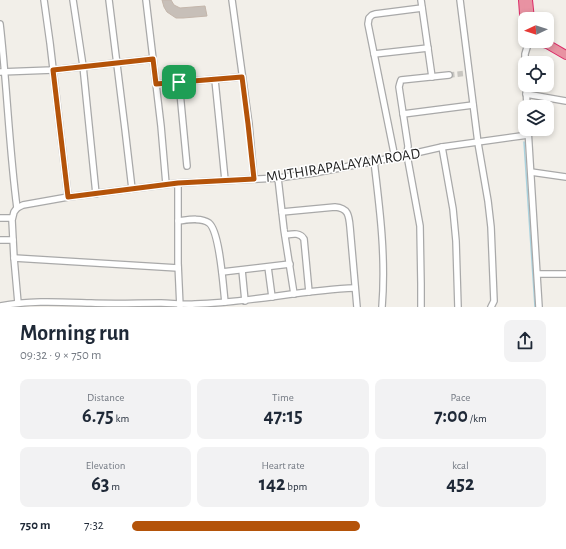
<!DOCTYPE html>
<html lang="en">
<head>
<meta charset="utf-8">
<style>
  :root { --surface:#fff; --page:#f2f2f3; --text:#1f2937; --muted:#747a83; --accent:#b45309 }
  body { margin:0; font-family:"Alegreya Sans",sans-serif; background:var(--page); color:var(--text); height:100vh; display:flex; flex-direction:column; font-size:15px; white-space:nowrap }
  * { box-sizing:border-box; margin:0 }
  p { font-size:13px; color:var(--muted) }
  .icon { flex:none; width:22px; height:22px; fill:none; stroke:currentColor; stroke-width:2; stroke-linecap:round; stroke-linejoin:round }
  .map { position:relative; height:307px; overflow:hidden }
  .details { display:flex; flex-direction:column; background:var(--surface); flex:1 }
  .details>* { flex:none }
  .needle { width:26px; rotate:266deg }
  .tools { position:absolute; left:518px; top:12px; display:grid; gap:8px }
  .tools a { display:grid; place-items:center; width:36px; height:36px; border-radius:8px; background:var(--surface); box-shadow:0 2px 6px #0003; font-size:20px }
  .pin { position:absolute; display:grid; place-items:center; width:34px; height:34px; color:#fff; margin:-17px; border-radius:8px; box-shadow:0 2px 6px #0006 }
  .round { display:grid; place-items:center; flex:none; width:42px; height:42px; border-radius:8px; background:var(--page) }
  .headline { display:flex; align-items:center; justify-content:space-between; height:68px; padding:0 20px }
  h1 { font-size:22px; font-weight:700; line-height:30px }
  .metrics { display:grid; grid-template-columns:repeat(3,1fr); gap:6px; height:68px; padding:4px 20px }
  .metrics div { display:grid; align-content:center; border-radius:8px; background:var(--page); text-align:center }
  .metrics b { font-size:20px; font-weight:700 }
  .metrics small { font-size:11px; font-weight:400 }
  .metrics p { font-size:11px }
  ul { padding:0 20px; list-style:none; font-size:13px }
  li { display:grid; grid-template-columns:64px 48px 1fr; align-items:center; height:30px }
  li i { height:10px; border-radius:5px; background:var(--accent) }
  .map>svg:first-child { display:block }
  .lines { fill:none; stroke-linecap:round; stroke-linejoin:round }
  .stream { stroke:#aad3df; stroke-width:1.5 }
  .building { fill:#c7bfb8; stroke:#c4b6ab }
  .minor-tunnel { stroke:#c8c6c1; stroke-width:5.5; stroke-dasharray:5.5 3; stroke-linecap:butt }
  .minor-casing { stroke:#a9a9a9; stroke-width:8 }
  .highway-casing { stroke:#dc2a67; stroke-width:10 }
  .minor { stroke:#fff; stroke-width:5.5 }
  .highway { stroke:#e892a2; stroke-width:8 }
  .route-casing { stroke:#fff; stroke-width:8 }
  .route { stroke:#b45309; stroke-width:5 }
  .labels { text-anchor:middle; stroke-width:3; stroke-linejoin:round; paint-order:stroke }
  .street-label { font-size:15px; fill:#222; stroke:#fff }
</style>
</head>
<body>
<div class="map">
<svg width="566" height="307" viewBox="0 0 566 307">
  <rect width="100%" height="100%" fill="#f2efe9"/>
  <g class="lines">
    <!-- stream -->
    <path class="stream" d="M524 142 535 307"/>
  </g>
  <!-- building -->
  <path class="building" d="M162 0H171L174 5 180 8 205 6 207 16 183 18H176L167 12 164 7Z"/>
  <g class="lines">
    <!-- minor-tunnel -->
    <path class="minor-tunnel" d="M449 75 469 73"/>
    <!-- minor casing -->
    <g class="minor-casing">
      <g id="minor">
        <path d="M44 0 50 43 68 197"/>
        <path d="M73 0 83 66 96 194"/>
        <path d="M109 0 125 129 132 189"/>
        <path d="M146 0 161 126 166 184"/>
        <path d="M232 0 249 124 254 179"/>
        <path d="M421 0 432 77"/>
        <path d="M460 0 478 143 488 201 491 227 494 301 491 307"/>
        <path d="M0 24C7 85 9 147 17 208"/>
        <path d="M374 54 428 48"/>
        <path d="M525 63V54L529 41"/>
        <path d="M0 72 53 70 153 59"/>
        <path d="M215 80 220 129 225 180"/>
        <path d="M179 82 187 166"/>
        <path d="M156 84 242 77"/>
        <path d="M526 85 527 107"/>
        <path d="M526 94 566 101"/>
        <path d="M403 114 473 105"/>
        <path d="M528 129 539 307"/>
        <path d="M442 147 453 209 456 241 458 307"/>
        <path d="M395 158 368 24 369 18 372 15 375 14 422 8"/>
        <path d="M374 161C380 210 386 258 382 307"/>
        <path d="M531 172 566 177"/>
        <path d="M278 178 284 230 294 294"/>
        <path d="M178 183V263L180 307"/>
        <path d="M282 212 335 207C348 208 349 215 350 227L357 307"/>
        <path d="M0 218H12"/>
        <path d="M178 221C187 220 201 217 209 223 220 232 223 286 225 302"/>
        <path d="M285 235C292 234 300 232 304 239L309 292"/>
        <path d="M0 240H13"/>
        <path d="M14 258 178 268"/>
        <path d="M268 267 272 297"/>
        <path d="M242 270 245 301"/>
        <path d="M222 272 290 264"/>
        <path d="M538 274H566"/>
        <path d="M18 303 14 258 12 220 14 212 17 208 23 205 68 197 178 183 278 178 314 173 407 155 442 147 528 135"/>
        <path d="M0 306C30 300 61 302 91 303 114 304 138 303 161 303 172 303 183 305 195 304 248 303 301 290 355 288"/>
        <path d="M421 307V283L420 226 407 155 408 146 399 87 400 83 401 80 449 75"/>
      </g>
    </g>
    <!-- highway casing -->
    <g class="highway-casing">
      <g id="highway">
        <path d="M523 0 525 28"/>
        <path d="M528 0 530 19"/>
        <path d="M537 41 547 44 566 55"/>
      </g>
    </g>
    <!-- minor -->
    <use href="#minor" class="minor"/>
    <!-- highway -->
    <use href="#highway" class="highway"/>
  </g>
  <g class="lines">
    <!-- route casing -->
    <g class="route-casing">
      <path id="route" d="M153 59 156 84 242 77 248 124 254 179 178 183 68 197 53 70Z"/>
    </g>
    <!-- route -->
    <use href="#route" class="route"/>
  </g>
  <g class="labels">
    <!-- street labels -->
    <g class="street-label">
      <text transform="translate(343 165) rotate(-9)" y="5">MUTHIRAPALAYAM ROAD</text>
    </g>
  </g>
</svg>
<div class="tools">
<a><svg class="needle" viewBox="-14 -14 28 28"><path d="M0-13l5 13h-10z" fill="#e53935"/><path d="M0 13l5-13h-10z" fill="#747a83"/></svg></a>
<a><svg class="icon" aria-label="locate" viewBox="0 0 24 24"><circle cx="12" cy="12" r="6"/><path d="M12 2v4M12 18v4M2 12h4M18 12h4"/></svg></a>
<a><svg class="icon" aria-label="layers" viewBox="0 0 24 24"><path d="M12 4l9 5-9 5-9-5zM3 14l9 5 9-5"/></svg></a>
</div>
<div class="pin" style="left:179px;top:82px;background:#1e9e55"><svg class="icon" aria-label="arrive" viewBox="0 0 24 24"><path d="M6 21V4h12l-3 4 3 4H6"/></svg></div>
</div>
<section class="details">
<div class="headline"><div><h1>Morning run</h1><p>09:32 · 9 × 750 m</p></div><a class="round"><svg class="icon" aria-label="share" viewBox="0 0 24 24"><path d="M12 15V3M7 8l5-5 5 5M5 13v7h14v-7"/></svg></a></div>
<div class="metrics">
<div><p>Distance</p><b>6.75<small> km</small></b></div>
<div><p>Time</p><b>47:15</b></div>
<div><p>Pace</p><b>7:00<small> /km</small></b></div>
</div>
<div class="metrics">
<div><p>Elevation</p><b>63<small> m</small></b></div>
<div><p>Heart rate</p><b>142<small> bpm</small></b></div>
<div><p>kcal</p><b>452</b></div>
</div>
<ul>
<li><b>750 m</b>7:32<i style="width:55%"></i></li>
</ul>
</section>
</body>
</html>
